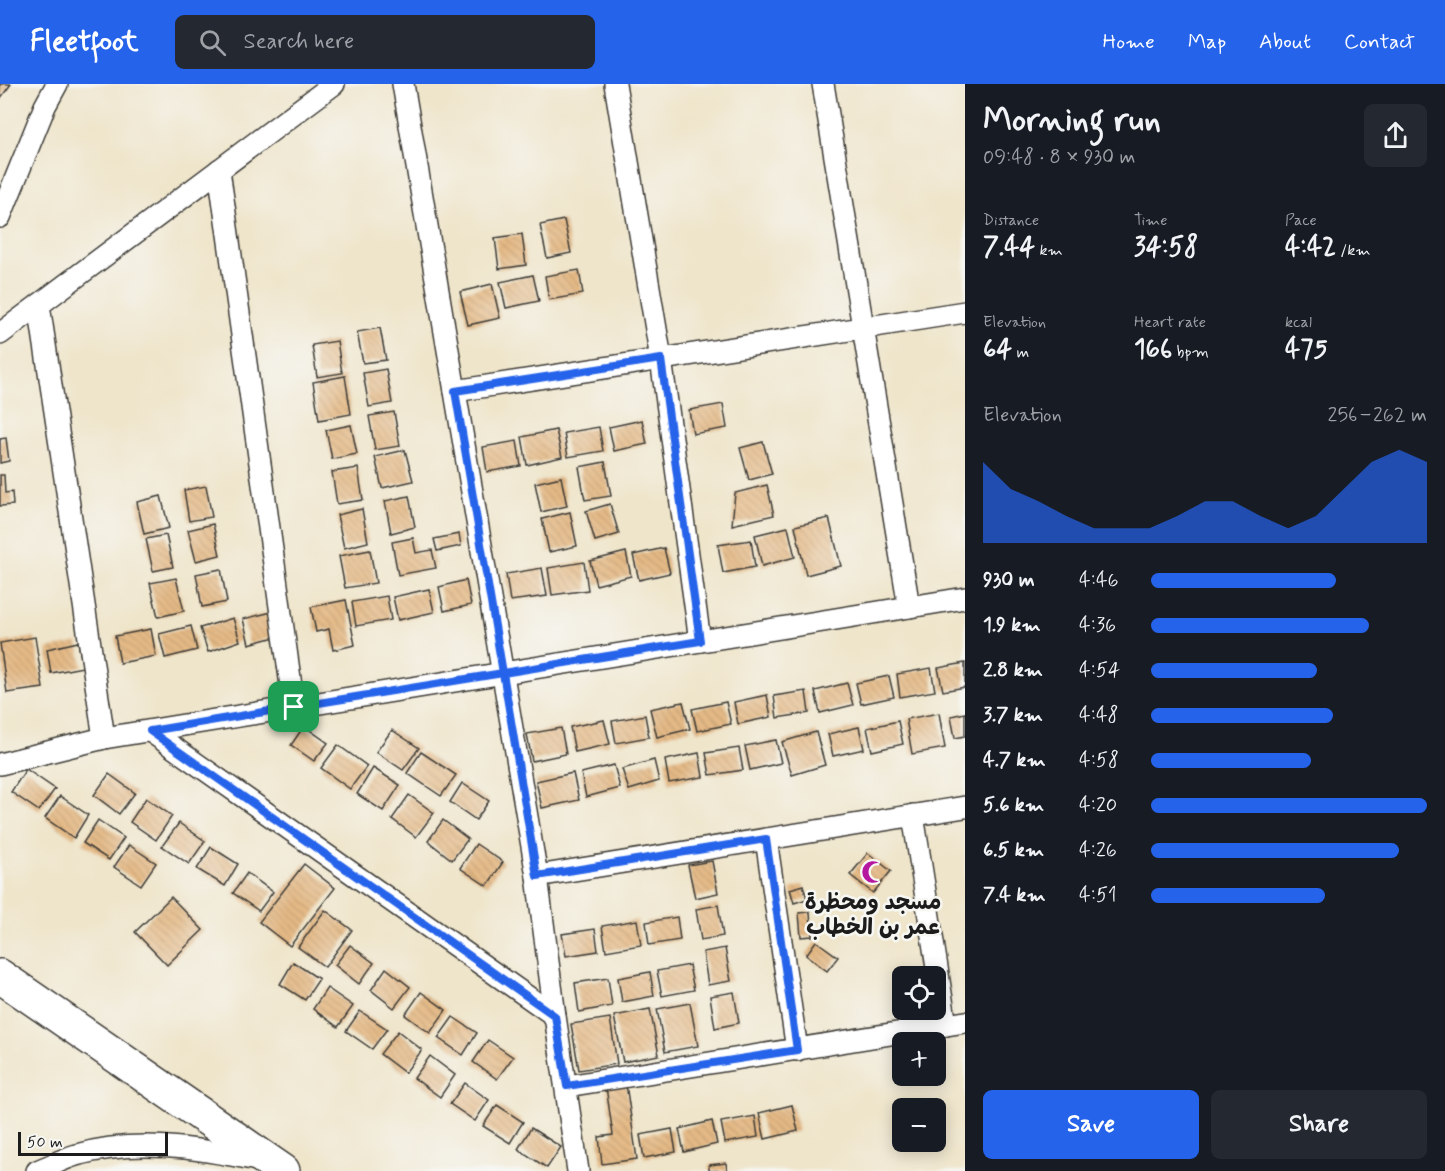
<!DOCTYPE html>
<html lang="en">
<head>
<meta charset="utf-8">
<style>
  :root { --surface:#171b24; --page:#242831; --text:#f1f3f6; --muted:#9ea1a6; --accent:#2563eb }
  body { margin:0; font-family:Mynerve,"Playpen Sans Arabic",sans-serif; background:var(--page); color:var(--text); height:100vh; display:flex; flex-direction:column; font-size:22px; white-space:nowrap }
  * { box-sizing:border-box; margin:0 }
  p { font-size:20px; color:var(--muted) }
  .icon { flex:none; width:33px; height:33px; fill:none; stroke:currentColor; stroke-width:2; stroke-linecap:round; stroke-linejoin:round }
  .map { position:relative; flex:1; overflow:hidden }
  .side { display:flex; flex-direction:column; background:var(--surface); width:480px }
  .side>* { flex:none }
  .buttons { position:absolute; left:892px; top:882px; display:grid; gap:12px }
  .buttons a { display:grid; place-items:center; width:54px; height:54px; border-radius:9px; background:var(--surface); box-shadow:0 3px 15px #0003; font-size:30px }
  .scale { position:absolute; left:18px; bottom:15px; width:150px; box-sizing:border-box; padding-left:6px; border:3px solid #1c1c1c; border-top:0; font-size:16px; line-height:21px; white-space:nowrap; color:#1c1c1c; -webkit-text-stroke:4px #f6f6f2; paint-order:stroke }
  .pin { position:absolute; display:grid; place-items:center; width:51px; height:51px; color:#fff; margin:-26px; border-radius:12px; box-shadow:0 3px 9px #0006 }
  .round { display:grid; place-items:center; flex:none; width:63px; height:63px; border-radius:9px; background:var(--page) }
  .overview { display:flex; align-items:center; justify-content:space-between; height:102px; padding:0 18px }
  h1 { font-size:33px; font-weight:700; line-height:45px }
  .metrics { display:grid; grid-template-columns:repeat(3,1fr); gap:9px; height:102px; padding:6px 18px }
  .metrics div { display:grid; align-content:center }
  .metrics b { font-size:26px; font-weight:700 }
  .metrics small { font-size:16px; font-weight:400 }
  .metrics p { font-size:16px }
  .chart { height:168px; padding:12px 18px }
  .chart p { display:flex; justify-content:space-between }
  .chart svg { width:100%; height:108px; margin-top:6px; fill:var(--accent); opacity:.7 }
  .action { display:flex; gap:12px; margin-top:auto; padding:12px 18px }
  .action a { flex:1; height:69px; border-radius:9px; background:var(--accent); color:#fff; font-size:24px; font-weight:700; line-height:69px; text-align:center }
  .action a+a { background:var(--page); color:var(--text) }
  ul { padding:0 18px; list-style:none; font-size:20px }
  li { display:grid; grid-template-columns:96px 72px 1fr; align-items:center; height:45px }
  li i { height:15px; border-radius:8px; background:var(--accent) }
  header { display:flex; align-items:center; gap:36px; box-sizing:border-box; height:84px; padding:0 30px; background:var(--accent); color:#fff }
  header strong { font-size:28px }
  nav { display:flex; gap:33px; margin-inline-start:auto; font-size:21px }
  .search { width:420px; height:54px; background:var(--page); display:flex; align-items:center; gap:15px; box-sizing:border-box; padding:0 21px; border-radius:9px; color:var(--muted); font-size:22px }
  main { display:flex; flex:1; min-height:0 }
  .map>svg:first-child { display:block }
  .building { fill:url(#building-back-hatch) }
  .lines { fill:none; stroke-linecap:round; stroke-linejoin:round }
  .street-casing { stroke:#3c3a36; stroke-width:24 }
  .primary-casing { stroke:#3c3a36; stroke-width:36 }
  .street { stroke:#fff; stroke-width:21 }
  .primary { stroke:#fff; stroke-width:33 }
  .route-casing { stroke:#fff; stroke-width:12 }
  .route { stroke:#2563eb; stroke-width:8 }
  .labels { text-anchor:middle; stroke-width:5; stroke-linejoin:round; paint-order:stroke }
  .poi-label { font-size:22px; font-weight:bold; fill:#1c1c1c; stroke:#f6f6f2 }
</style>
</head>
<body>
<header>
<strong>Fleetfoot</strong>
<div class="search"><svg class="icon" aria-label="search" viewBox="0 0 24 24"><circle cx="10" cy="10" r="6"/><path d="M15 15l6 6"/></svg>Search here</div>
<nav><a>Home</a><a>Map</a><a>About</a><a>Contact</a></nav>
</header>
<main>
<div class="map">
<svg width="965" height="1087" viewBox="0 0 965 1087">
  <defs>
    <pattern id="building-back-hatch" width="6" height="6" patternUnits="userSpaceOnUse" patternTransform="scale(1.5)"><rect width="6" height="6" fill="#e5ba86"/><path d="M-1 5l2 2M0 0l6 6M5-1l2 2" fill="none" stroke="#c49f73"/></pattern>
  </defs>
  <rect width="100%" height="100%" fill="#f6f6f2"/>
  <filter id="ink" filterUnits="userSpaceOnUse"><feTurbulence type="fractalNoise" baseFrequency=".0167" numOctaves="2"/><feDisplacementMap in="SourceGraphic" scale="12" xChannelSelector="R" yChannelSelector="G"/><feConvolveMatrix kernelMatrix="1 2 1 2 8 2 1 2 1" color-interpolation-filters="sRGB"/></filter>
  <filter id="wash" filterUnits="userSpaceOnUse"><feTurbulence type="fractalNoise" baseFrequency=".008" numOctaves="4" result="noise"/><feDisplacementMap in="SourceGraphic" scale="24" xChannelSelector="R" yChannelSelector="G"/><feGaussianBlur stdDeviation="1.35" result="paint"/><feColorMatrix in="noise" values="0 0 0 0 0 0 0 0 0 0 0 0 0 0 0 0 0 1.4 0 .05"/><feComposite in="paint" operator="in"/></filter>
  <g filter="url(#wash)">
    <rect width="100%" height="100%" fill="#efe5cb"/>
    <g id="blocks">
      <!-- building -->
      <g class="building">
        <path d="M0 0H11L0 15Z"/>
        <path d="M564 136 571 169 547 174 540 141Z"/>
        <path d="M522 150 526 181 499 185 495 154Z"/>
        <path d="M579 186 583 210 549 216 545 192Z"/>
        <path d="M533 191 539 217 506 224 500 198Z"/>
        <path d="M492 200 500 234 468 241 460 208Z"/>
        <path d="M380 244 386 276 363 279 357 248Z"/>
        <path d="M337 257 342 289 317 293 312 261Z"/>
        <path d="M386 285 392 319 369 323 363 289Z"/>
        <path d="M345 292 351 330 319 336 313 298Z"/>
        <path d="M723 320 727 344 693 350 689 326Z"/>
        <path d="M394 328 400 362 375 366 369 332Z"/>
        <path d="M642 336 647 360 614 367 609 343Z"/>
        <path d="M351 341 357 370 332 375 326 346Z"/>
        <path d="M599 343 603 367 568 373 564 349Z"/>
        <path d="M556 346 562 373 527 381 522 353Z"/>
        <path d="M6 354 9 377 0 379V355Z"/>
        <path d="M517 357 521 382 487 388 483 363Z"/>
        <path d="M763 358 772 390 749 396 740 364Z"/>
        <path d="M405 366 413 397 382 404 375 373Z"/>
        <path d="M605 378 611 412 585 416 579 383Z"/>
        <path d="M358 384 363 416 337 420 332 388Z"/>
        <path d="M0 391H4L5 409 12 408 13 421 0 422Z"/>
        <path d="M561 393 567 422 541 428 535 399Z"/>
        <path d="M767 401 774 431 732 441 735 409Z"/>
        <path d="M206 402 212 433 189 437 184 406Z"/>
        <path d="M161 412 169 444 144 450 137 418Z"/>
        <path d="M409 412 415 443 391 449 385 417Z"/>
        <path d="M610 420 619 450 595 457 586 427Z"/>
        <path d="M362 425 368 458 344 464 337 431Z"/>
        <path d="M570 428 577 462 549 468 542 435Z"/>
        <path d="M829 434 841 482 806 491 795 442Z"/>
        <path d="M213 440 220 471 196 477 188 446Z"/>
        <path d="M788 443 795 473 762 482 755 451Z"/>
        <path d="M459 450 461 462 437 467 434 455Z"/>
        <path d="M166 451 173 483 153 487 146 455Z"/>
        <path d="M413 454 416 469 432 466 436 484 398 491 392 458Z"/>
        <path d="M751 456 755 483 723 489 718 461Z"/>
        <path d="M664 464 670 489 639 496 633 471Z"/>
        <path d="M370 466 376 499 345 504 339 472Z"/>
        <path d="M626 468 631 492 596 501 590 477Z"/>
        <path d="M584 478 588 506 552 511 548 484Z"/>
        <path d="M542 484 547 512 510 517 506 490Z"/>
        <path d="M221 485 227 518 202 523 196 490Z"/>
        <path d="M176 494 184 527 158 533 150 499Z"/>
        <path d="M466 496 471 521 444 527 439 503Z"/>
        <path d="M429 505 434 528 398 536 393 513Z"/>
        <path d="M387 512 391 536 356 542 352 518Z"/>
        <path d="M346 516 355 561 333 566 329 545 316 548 311 523Z"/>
        <path d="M272 528 279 552 249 560 243 535Z"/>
        <path d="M233 534 240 557 208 568 200 544Z"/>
        <path d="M191 542 197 566 165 574 159 550Z"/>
        <path d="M151 545 156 572 120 579 115 552Z"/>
        <path d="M35 553 43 604 7 609 0 559Z"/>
        <path d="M78 558 83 583 51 589 47 565Z"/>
        <path d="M965 579V603L943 607 938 584Z"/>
        <path d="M931 584 935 607 900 613 897 590Z"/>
        <path d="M889 592 894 613 861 620 856 599Z"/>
        <path d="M847 599 853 621 820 629 815 607Z"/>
        <path d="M806 607 809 629 777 634 774 612Z"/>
        <path d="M767 611 771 633 738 640 734 618Z"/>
        <path d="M683 618 690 645 657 653 650 625Z"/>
        <path d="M726 618 731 640 697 647 692 625Z"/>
        <path d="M939 629 945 664 912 670 906 635Z"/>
        <path d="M965 629V652L955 654 951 632Z"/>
        <path d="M645 631 649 653 616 659 612 637Z"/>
        <path d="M604 636 610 660 575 668 570 643Z"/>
        <path d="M898 637 903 660 872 667 867 644Z"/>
        <path d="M304 642 328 659 314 677 291 661Z"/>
        <path d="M859 643 864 665 833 672 828 650Z"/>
        <path d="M561 644 566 670 532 677 527 650Z"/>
        <path d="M392 646 419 664 403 686 376 668Z"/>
        <path d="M816 648 825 681 792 691 782 658Z"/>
        <path d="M776 656 781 679 750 686 745 662Z"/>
        <path d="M338 661 367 682 350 705 321 684Z"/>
        <path d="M739 664 743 686 710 691 706 669Z"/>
        <path d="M421 668 456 691 441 712 407 689Z"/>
        <path d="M699 669 703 693 669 699 665 676Z"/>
        <path d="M654 676 659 697 629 706 622 685Z"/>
        <path d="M614 681 620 704 586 713 581 689Z"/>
        <path d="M373 684 400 701 383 727 357 710Z"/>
        <path d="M26 685 55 705 39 727 11 708Z"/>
        <path d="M573 689 579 716 542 724 536 697Z"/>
        <path d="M109 690 135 709 119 730 94 711Z"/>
        <path d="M462 699 489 717 476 736 450 718Z"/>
        <path d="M409 711 434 729 416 753 392 735Z"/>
        <path d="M60 712 88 731 74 754 45 734Z"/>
        <path d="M146 714 172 732 156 756 130 738Z"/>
        <path d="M98 736 124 754 109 776 83 759Z"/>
        <path d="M443 736 468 755 452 776 428 757Z"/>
        <path d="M179 739 205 757 189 780 162 762Z"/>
        <path d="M476 760 503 778 487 802 460 784Z"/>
        <path d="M129 761 156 779 141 801 114 783Z"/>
        <path d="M211 763 238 780 225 802 197 785Z"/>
        <path d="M868 769 891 787 873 809 850 791Z"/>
        <path d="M712 777 718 809 695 814 688 781Z"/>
        <path d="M304 780 335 804 290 862 259 838Z"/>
        <path d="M247 789 273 808 259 827 233 809Z"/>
        <path d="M803 801 807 815 794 819 790 805Z"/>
        <path d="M171 813 203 846 167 881 135 848Z"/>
        <path d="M718 821 723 852 701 856 696 825Z"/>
        <path d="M325 826 352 846 325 883 298 863Z"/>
        <path d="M810 828 812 852 801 853 799 829Z"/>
        <path d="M677 833 680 856 649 861 646 838Z"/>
        <path d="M637 836 641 861 606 867 602 842Z"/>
        <path d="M595 845 598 867 566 872 562 850Z"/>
        <path d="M816 857 838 873 827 887 806 871Z"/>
        <path d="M350 861 374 879 359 900 335 881Z"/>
        <path d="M725 864 731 897 708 901 703 868Z"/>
        <path d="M293 878 319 895 305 916 280 900Z"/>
        <path d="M689 881 694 906 662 912 657 887Z"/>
        <path d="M386 884 410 903 394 924 371 906Z"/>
        <path d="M650 888 654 912 622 918 618 894Z"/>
        <path d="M608 894 612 922 579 928 575 899Z"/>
        <path d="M327 904 353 922 338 943 313 925Z"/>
        <path d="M421 908 446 926 430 949 405 931Z"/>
        <path d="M734 908 739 939 715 944 710 912Z"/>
        <path d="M690 919 698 962 665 968 657 925Z"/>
        <path d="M650 925 659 971 623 978 614 932Z"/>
        <path d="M360 927 387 945 372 965 346 947Z"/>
        <path d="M453 933 477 949 463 971 438 954Z"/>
        <path d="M610 934 617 980 579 986 571 940Z"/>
        <path d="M398 947 422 966 405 989 380 970Z"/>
        <path d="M488 956 513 973 497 995 473 978Z"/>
        <path d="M430 972 455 991 440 1013 414 994Z"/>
        <path d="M465 999 489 1016 475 1037 450 1020Z"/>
        <path d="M626 1000 637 1075 602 1080 599 1053 613 1051 606 1003Z"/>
        <path d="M497 1021 523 1038 510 1059 483 1042Z"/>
        <path d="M792 1021 798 1047 765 1055 759 1029Z"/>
        <path d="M755 1032 758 1053 725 1059 721 1038Z"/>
        <path d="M712 1037 717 1060 684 1068 679 1045Z"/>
        <path d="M531 1044 561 1063 547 1084 518 1065Z"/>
        <path d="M672 1045 676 1068 644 1074 640 1051Z"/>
        <path d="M726 1079 727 1087H709V1081Z"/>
      </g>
    </g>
  </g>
  <g filter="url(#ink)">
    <use href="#blocks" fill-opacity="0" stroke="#3c3a36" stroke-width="1.5"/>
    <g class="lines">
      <!-- street casing -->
      <g class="street-casing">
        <g id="street">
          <path d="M403 0 537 792 555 932 578 1087"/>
          <path d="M615 0 661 275 700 557"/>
          <path d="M823 0 909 523"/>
          <path d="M219 86 294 623"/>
          <path d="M0 133 45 22 57 0"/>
          <path d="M39 221 104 654"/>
          <path d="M0 250 334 0"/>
          <path d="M455 307 965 228"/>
          <path d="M150 647 555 932"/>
          <path d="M0 680 104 654 965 514"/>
          <path d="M913 731 946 941"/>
          <path d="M766 755 797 966"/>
          <path d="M537 792 965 723"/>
          <path d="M567 1002 965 938"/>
          <path d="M37 1087C50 1082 63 1075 76 1071 136 1054 197 1064 257 1076"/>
        </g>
      </g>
      <!-- primary casing -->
      <g class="primary-casing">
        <path id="primary" d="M0 892 283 1087"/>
      </g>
      <!-- street -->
      <use href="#street" class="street"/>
      <!-- primary -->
      <use href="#primary" class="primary"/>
    </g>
  </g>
  <g class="lines" filter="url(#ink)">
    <!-- route casing -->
    <g class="route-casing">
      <path id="route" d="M294 623 150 647 555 932 567 1002 797 966 766 755 537 792 503 589 700 557 661 275 455 307 503 589 294 623"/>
    </g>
    <!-- route -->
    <use href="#route" class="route"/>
  </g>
  <!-- icons -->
  <defs>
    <g id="mosque-bare" transform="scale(1.8)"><path d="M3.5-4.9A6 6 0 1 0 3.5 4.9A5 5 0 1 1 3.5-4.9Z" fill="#b5179e" stroke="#f6f6f2" stroke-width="2.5" paint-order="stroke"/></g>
  </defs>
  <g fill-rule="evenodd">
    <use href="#mosque-bare" x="873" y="788"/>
  </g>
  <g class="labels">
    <!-- poi labels -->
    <g class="poi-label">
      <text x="873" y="825">مسجد ومحظرة<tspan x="873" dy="25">عمر بن الخطاب</tspan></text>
    </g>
  </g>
</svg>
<div class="buttons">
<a><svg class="icon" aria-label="locate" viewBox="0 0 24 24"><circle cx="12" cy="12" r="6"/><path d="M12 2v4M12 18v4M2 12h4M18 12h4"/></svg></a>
<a>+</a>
<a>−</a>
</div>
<div class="scale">50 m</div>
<div class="pin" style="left:294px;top:623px;background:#1e9e55"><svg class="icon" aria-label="arrive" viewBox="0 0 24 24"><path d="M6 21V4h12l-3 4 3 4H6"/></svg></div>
</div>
<section class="side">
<div class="overview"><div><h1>Morning run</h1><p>09:48 · 8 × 930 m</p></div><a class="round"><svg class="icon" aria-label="share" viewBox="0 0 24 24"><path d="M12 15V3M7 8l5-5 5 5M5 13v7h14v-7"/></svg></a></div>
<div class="metrics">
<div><p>Distance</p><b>7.44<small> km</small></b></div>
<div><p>Time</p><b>34:58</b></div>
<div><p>Pace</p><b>4:42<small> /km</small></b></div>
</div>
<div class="metrics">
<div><p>Elevation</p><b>64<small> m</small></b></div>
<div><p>Heart rate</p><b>166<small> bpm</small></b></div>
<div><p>kcal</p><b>475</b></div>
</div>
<div class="chart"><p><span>Elevation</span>256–262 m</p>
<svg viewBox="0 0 160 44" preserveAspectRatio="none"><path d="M0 44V11L10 22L20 27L30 33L40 38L50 38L60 38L70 33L80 27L90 27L100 33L110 38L120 33L130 22L140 11L150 6L160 11V44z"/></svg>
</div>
<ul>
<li><b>930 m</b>4:46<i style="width:67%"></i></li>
<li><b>1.9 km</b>4:36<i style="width:79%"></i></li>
<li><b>2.8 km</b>4:54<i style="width:60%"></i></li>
<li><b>3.7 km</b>4:48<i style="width:66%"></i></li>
<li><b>4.7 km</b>4:58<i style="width:58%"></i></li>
<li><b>5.6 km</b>4:20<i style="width:100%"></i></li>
<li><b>6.5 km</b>4:26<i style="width:90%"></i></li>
<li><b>7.4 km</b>4:51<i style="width:63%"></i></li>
</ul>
<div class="action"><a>Save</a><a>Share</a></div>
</section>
</main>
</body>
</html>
